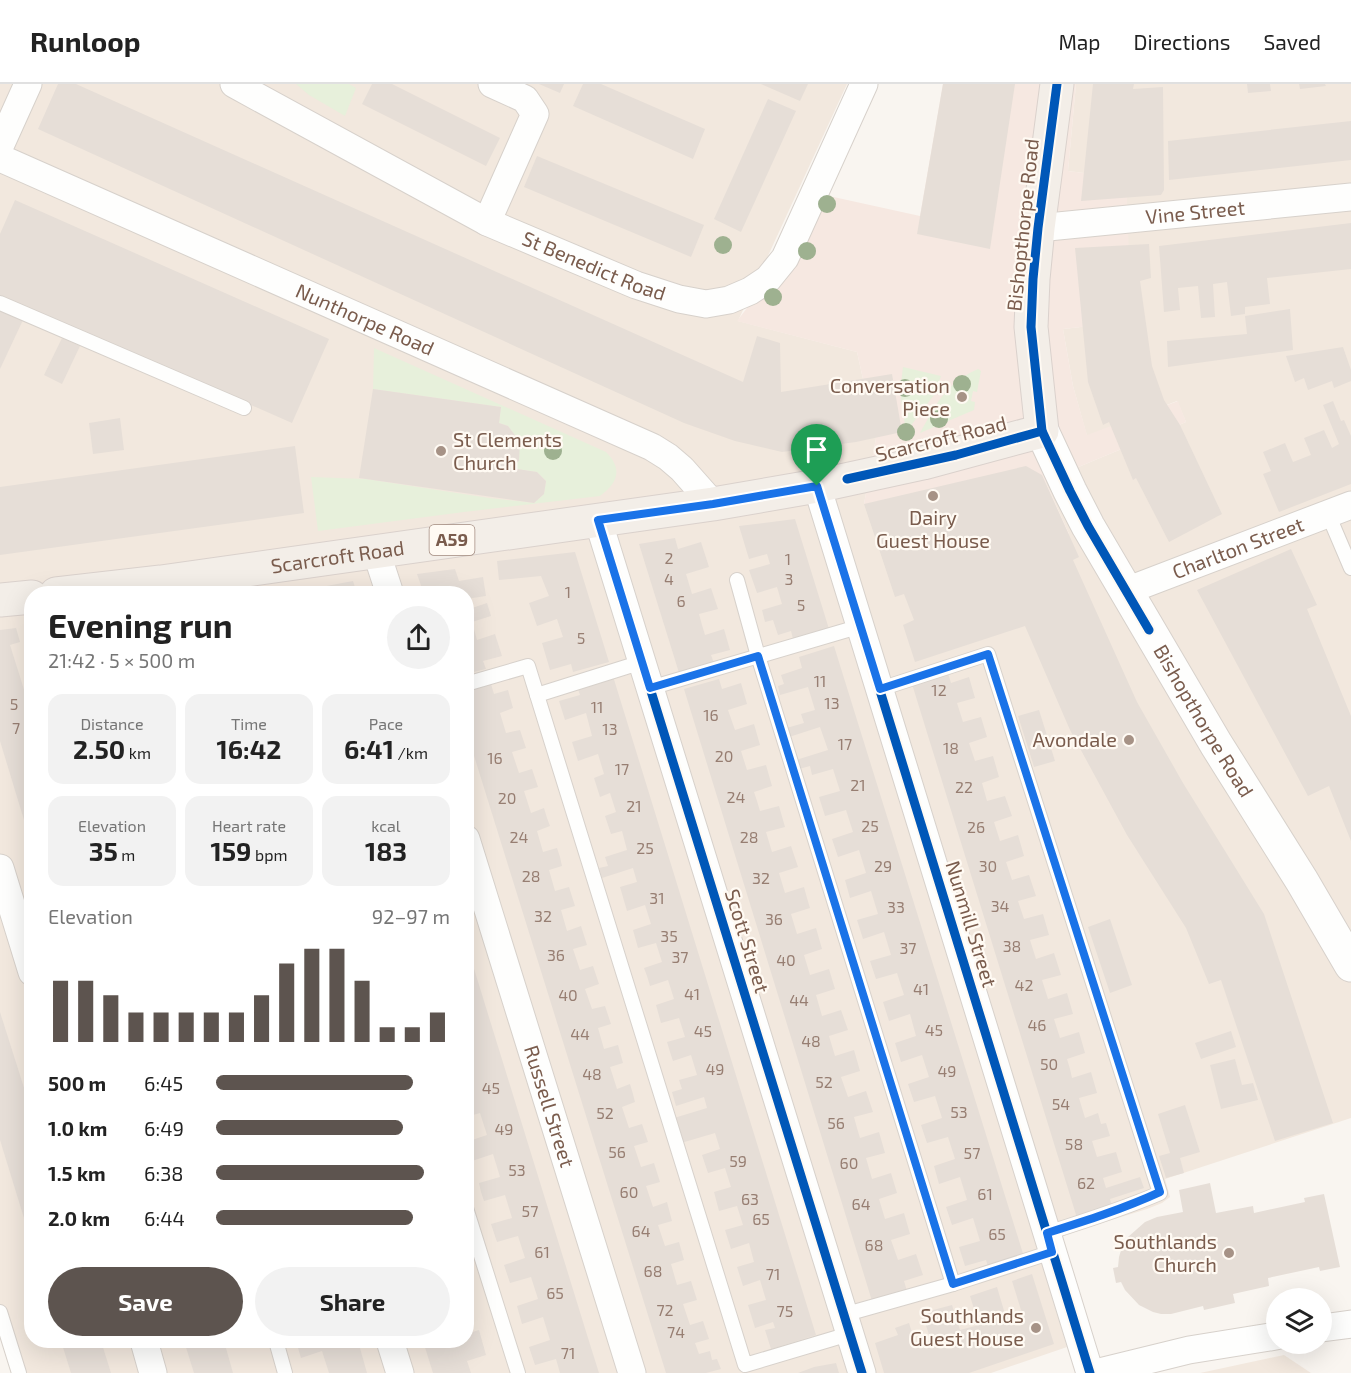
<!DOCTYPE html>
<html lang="en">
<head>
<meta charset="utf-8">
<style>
  :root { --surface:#fff; --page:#f2f2f2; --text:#222; --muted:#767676; --line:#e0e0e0; --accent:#5d544f }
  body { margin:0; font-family:"Exo 2",sans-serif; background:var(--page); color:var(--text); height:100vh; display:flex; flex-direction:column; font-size:22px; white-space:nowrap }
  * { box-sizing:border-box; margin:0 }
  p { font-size:20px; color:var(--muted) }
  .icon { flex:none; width:33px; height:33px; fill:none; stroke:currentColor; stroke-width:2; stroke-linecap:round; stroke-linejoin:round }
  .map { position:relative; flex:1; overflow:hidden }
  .panel { position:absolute; left:24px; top:502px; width:450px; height:762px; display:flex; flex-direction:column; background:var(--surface); border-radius:24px; box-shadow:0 6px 24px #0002 }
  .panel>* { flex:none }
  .buttons { position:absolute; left:1266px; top:1204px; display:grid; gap:12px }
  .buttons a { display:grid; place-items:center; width:66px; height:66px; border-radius:50%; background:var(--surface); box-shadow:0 6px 24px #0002; font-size:30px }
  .pin { position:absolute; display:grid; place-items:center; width:51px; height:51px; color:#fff; margin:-62px -26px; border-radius:50% 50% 50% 0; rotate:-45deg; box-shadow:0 0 6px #0007 }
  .pin .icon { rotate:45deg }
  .round { display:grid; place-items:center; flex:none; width:63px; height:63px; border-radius:32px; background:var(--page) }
  .headline { display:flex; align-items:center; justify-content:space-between; height:102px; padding:0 24px }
  h1 { font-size:33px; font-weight:700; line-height:45px }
  .figures { display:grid; grid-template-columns:repeat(3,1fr); gap:9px; height:102px; padding:6px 24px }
  .figures div { display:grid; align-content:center; border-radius:15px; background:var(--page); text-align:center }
  .figures b { font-size:26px; font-weight:700 }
  .figures small { font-size:16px; font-weight:400 }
  .figures p { font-size:16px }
  .chart { height:168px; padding:12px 24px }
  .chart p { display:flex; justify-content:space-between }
  .chart svg { width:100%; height:108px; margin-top:6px; stroke:var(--accent); stroke-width:6 }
  .action { display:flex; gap:12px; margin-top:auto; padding:12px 24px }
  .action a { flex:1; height:69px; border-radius:36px; background:var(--accent); color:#fff; font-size:24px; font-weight:700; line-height:69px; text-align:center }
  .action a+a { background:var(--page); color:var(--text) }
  ul { padding:0 24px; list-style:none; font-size:20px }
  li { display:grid; grid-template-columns:96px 72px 1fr; align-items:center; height:45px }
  li i { height:15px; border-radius:8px; background:var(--accent) }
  header { display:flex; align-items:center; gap:36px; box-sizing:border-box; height:84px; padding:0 30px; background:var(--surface); border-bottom:2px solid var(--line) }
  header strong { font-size:28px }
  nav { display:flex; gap:33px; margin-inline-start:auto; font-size:21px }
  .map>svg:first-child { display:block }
  .residential { fill:#f2e8de; fill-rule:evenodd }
  .commercial { fill:#f6e8e1 }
  .green { fill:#e7f0db }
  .building { fill:#e6ded7 }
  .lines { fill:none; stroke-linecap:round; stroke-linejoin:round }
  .service-casing { stroke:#d7d1cb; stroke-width:16 }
  .minor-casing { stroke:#d7d1cb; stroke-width:29 }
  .tertiary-casing { stroke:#d7d1cb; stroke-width:35 }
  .primary-casing { stroke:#dad1cc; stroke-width:35 }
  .service { stroke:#fefefd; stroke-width:14 }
  .minor { stroke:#fefefd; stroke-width:27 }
  .tertiary { stroke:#fefefd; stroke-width:33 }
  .primary { stroke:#f3eee8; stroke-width:33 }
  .cycleway-casing { stroke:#fffaf3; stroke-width:13 }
  .cycleway { stroke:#0057b8; stroke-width:9 }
  .tree { fill:#9eb190 }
  .route-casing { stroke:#fff; stroke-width:12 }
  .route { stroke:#1a73e8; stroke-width:8 }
  .poi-dot { fill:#a69286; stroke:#fffaf3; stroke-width:2 }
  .labels { text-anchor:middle; stroke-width:4.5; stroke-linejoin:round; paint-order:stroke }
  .number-label { font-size:16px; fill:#977e72 }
  .shield { fill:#fffaf3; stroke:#a28b7f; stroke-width:1.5 }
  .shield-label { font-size:18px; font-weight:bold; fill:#7a5c4d }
  .street-label { font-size:20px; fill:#7a5c4d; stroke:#fffaf3 }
  .poi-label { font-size:20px; fill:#7a5c4d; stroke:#fffaf3; text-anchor:end }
</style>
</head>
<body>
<header>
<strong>Runloop</strong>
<nav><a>Map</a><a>Directions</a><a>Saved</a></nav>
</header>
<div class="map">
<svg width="1351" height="1289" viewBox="0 0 1351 1289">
  <rect width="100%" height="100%" fill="#f9f5f0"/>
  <!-- residential -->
  <g class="residential">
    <path d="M0 0H847L738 237 857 268 876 354 864 420 1069 450 1045 397 1186 338 1177 317 1087 352 1073 302 1063 245 1134 237 1084 89 1068 87 1076 0H1351V1034L1165 1095 1170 1113 1162 1119 1147 1125 1079 1146 1035 1157 1067 1263 991 1289H11L0 1253ZM32 510H466V1257H32Z"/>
    <path d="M1284 1271 1311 1289H1200Z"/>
  </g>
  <!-- commercial -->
  <path class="commercial" d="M943 0H1076L1068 87 1084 89 1126 88 1130 198 1135 237 1063 245 1073 302 1087 351 1178 317 1186 338 1045 397 1069 450 962 486 864 420 876 354 857 268 737 237 827 120 829 112 920 132Z"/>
  <!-- green -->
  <g class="green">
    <path d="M296 0H349L356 4 345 32 309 11Z"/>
    <path d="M374 264 606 368C623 385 618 399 600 412L464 428 318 447 311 393 366 395 489 414 534 419 544 410 546 397 537 388 510 384 520 358 508 342 499 339 501 323 373 305Z"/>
    <path d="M903 283 941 292 934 311 906 348 900 308Z"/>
    <path d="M978 285 981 287 977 308 973 307 971 317 975 318 974 326 920 349C937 319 945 300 978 285Z"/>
  </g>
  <!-- building -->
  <g class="building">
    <path d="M58 0H76L743 298 757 252 780 259 781 308 892 290 902 348 856 358 782 368 735 357 684 339 38 45Z"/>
    <path d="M372 0H392L500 54 486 82 362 20Z"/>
    <path d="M539 0H564L560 9Z"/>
    <path d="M583 0H601L705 45 693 75 573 22Z"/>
    <path d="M761 0H808L800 17Z"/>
    <path d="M943 0H1015L990 165 917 150Z"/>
    <path d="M1093 0H1134L1133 5 1163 3 1164 106 1161 111 1081 117Z"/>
    <path d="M1247 0H1270L1271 7 1248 9Z"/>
    <path d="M1299 0H1325L1326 2 1300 5Z"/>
    <path d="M768 15 796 27 741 148 714 135Z"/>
    <path d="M1351 37V76L1169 96 1168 57Z"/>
    <path d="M537 72 704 141 691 173 524 103Z"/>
    <path d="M15 116 329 255 292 339 0 211V150Z"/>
    <path d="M1351 139V185L1267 194 1270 220 1245 223V230L1231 232 1227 198 1213 200 1215 233 1201 234 1198 202 1178 204 1180 226 1164 228 1159 162Z"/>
    <path d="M1149 160 1151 194 1140 197 1152 282 1164 316 1180 341 1222 430 1169 458 1136 394 1133 396 1109 338 1103 341 1088 298 1075 164Z"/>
    <path d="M1290 225 1293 266 1168 283 1167 257 1247 250 1245 232Z"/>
    <path d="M0 226 23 236 0 285Z"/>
    <path d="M62 254 80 262 62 300 44 291Z"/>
    <path d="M1343 263 1351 286V297L1334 304 1332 297 1308 306 1304 294 1295 298 1286 272Z"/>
    <path d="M373 305 501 323 499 339 508 342 520 358 519 377 510 384 537 388 546 397 544 410 534 419 359 394Z"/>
    <path d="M1333 317 1341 337 1344 336 1351 352V400L1279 428 1263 390 1271 387 1263 368 1285 359 1293 378 1311 371 1304 354 1324 346 1332 364 1339 360 1323 321Z"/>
    <path d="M120 334 124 366 93 370 89 339Z"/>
    <path d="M295 362 304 429 0 471V403Z"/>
    <path d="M1026 382 1042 391 1079 473 1073 476 1137 618 1183 699 1264 830 1333 1039 1275 1057 1221 896 1209 900 1186 844 1127 751 1070 646 1025 542 915 578 903 541 914 536 904 510 895 513 864 420Z"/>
    <path d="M795 435 829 545 793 555 791 547 778 551 773 536 765 538 762 526 782 520 777 503 757 509 749 486 770 480 767 470 749 475 739 442Z"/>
    <path d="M675 454 678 465 701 458 709 483 686 490 692 510 711 504 718 525 699 530 702 541 705 551 724 545 730 566 711 571 715 582 680 592 639 460Z"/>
    <path d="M1291 465 1317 521 1307 525 1351 632V757L1329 702 1308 712 1197 506Z"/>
    <path d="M575 468 609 578 573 588 571 580 550 586 542 559 563 553 557 535 537 542 529 519 549 512 541 492 499 496 497 477Z"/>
    <path d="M455 485 459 497 483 493 486 512 466 515V510H424L417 490Z"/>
    <path d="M353 497 357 510H318L316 504Z"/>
    <path d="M487 519 491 532 472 538 477 556 495 550 502 572 483 577 486 585 466 590V526Z"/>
    <path d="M16 544 20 558 10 561 32 631 31 759 0 657V546Z"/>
    <path d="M834 562 1025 1176 989 1186 986 1176 965 1182 959 1163 980 1157 973 1134 952 1141 946 1123 967 1116 960 1093 939 1100 934 1082 955 1075 948 1053 927 1059 921 1041 942 1034 935 1012 914 1018 908 1000 929 993 922 971 901 978 895 959 916 952 910 930 889 937 883 918 904 911 897 889 876 895 870 877 891 871 884 848 863 855 857 836 878 830 871 807 850 814 845 796 866 789 859 766 838 773 832 755 853 748 846 726 825 732 819 713 840 707 833 685 812 691 810 682 799 685 796 676 828 666 820 643 786 654 783 645 804 639 801 630 815 626 808 603 780 611 778 602 784 600 781 591 802 584 799 573Z"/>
    <path d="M612 589 816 1251 771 1265 765 1246 775 1244 773 1238 755 1244 748 1221 766 1216 760 1196 743 1202 737 1183 754 1178 749 1159 731 1165 725 1146 743 1141 737 1122 719 1127 714 1108 731 1103 725 1084 708 1089 702 1071 720 1065 715 1049 681 1059 674 1034 707 1024 704 1013 676 1022 672 1008 682 1005 679 996 697 991 691 971 673 977 670 968 667 958 685 953 679 934 661 939 656 921 674 915 668 896 650 902 647 892 644 884 662 878 656 859 638 864 633 846 651 840 645 821 627 827 620 803 637 798 633 784 602 794 599 784 608 782 605 773 627 766 622 747 611 750 605 732 616 728 610 709 600 713 594 694 604 690 598 670 578 677 572 658 592 652 586 629 565 636 559 617 580 611 576 599Z"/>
    <path d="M948 589 951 599 969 593 975 614 957 619 963 638 981 633 987 653 969 659 975 677 993 672 999 693 982 699 987 717 1005 712 1012 732 994 738 1000 757 1018 751 1024 772 1006 778 1012 796 1029 791 1036 812 1018 817 1024 835 1043 830 1049 851 1030 856 1036 875 1054 869 1061 891 1042 896 1048 915 1067 909 1073 930 1054 935 1060 954 1079 948 1085 969 1067 975 1070 985 1072 994 1091 988 1097 1009 1079 1014 1085 1034 1098 1029 1101 1040 1106 1039 1110 1052 1092 1057 1097 1073 1116 1068 1122 1088 1103 1094 1106 1104 1140 1093 1144 1104 1110 1115 1112 1123 1077 1134 912 600Z"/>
    <path d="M719 595 722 605 741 599 747 620 728 626 735 646 754 640 760 661 741 667 747 686 766 681 772 702 754 708 757 717 760 727 779 722 785 743 766 748 772 768 791 762 798 783 779 789 785 809 804 803 807 814 810 824 791 830 797 850 816 844 822 865 804 871 810 891 829 885 835 905 816 911 822 932 841 926 848 946 829 952 835 972 854 966 860 987 841 993 848 1013 866 1007 873 1028 854 1033 857 1044 860 1054 879 1048 885 1069 866 1074 872 1095 891 1089 897 1109 879 1115 885 1135 904 1129 910 1150 891 1156 898 1176 916 1170 923 1191 904 1197 907 1207 872 1217 684 605Z"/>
    <path d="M491 600 494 610 508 606 513 624 500 629 506 649 520 646 526 664 512 668 519 689 532 685 538 703 524 707 531 729 544 724 547 734 550 742 537 747 543 768 557 764 560 773 562 782 549 786 555 807 569 803 575 822 561 826 567 847 581 842 587 861 573 865 580 886 593 882 599 900 585 905 592 925 605 922 611 940 598 944 604 965 618 961 623 979 610 983 617 1005 630 1000 633 1010 635 1018 622 1023 629 1044 642 1040 648 1058 634 1062 641 1083 654 1079 660 1098 646 1102 653 1123 667 1118 672 1137 658 1141 665 1162 679 1158 684 1176 671 1180 677 1201 691 1197 697 1216 683 1220 690 1241 703 1237 709 1255 695 1259 699 1270 710 1267 712 1276 717 1275 721 1285 706 1289H666L466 646V608Z"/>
    <path d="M1039 626 1055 677 1034 683 1018 632Z"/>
    <path d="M1110 835 1132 901 1110 909 1088 843Z"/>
    <path d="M467 862 588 1254 599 1289H560L556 1275 535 1281 529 1263 550 1256 543 1233 522 1240 517 1222 538 1215 531 1193 510 1199 504 1181 525 1174 518 1152 497 1158 491 1140 512 1134 505 1111 484 1117 481 1108 479 1099 500 1093 493 1070 472 1077 466 1060V1058L487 1051 480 1029 466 1033V1013L474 1011 466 989Z"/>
    <path d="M0 928 32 1029 31 1157 0 1056Z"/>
    <path d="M1231 947 1236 963 1201 975 1195 959Z"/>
    <path d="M1235 975 1242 1001 1253 999 1258 1016 1221 1025 1210 981Z"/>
    <path d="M1185 1021 1200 1068 1180 1074 1184 1089 1166 1094 1159 1072 1170 1069 1158 1030Z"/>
    <path d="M1210 1099 1216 1129 1253 1122 1254 1129 1305 1118 1304 1114 1324 1110 1340 1183 1320 1187 1319 1183 1268 1194 1269 1202 1233 1210 1235 1219 1204 1226 1203 1222 1171 1230H1161L1153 1228 1139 1221 1125 1206 1121 1198 1116 1199 1113 1184 1118 1183 1119 1173 1122 1163 1128 1153 1145 1138 1157 1133 1183 1128 1179 1106Z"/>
    <path d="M1032 1190 1054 1260 969 1289H884L875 1259 898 1251 895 1244 909 1239 916 1261 931 1257 922 1229 952 1221 960 1246 979 1241 970 1212 997 1203 1005 1230 1021 1226 1012 1197Z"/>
    <path d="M466 1209 473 1229 466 1231Z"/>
    <path d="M479 1246 486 1271 467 1277 471 1289H433L423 1257H466V1250Z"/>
    <path d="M61 1257H101L111 1289H71Z"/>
    <path d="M184 1257H224L233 1289H194Z"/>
    <path d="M296 1257H358L367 1289H329L322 1267 301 1274Z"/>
    <path d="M836 1279 839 1289H798L814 1283Z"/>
  </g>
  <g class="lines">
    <!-- service casing -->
    <g class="service-casing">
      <g id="service">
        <path d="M0 219 244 324"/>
        <path d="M1328 430 1351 484"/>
        <path d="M737 496 758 572 953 1200"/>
        <path d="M466 600 528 582 537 611 642 578"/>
        <path d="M650 604 861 542"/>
        <path d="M880 605 988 570 1160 1109C1123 1125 1085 1137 1047 1149"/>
        <path d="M537 611 745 1281 849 1250"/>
        <path d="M466 1124 518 1289"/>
        <path d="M0 1228 19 1289"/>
        <path d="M843 1231 953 1200 1052 1168"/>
        <path d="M276 1257 285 1289"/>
      </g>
    </g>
    <!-- minor casing -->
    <g class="minor-casing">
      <g id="minor">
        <path id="s1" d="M234 0 487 138 636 201 679 215 706 220 729 216 750 207 768 195 785 174 864 0"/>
        <path d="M0 62 28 0"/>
        <path id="s2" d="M0 74 652 363 668 373 682 385 713 420"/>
        <path d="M487 138 535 30 525 15 492 0"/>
        <path id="s3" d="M1038 144 1351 113"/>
        <path d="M817 402 1090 1289"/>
        <path d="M598 436 862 1289"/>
        <path d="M376 467 390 510"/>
        <path id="s4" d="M1126 507 1351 421"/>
        <path id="s5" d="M466 755 632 1289"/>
        <path d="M0 784 32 888"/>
        <path d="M1322 1244 1351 1240"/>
        <path d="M144 1257 153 1289"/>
        <path d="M390 1257 400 1289"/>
        <path d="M1095 1289 1189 1266 1276 1252"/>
      </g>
    </g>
    <!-- tertiary casing -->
    <g class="tertiary-casing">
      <g id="tertiary">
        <path id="s6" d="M1042 347 1070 407 1088 442 1216 660 1302 797 1351 881"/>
      </g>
    </g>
    <!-- primary casing -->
    <g class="primary-casing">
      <g id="primary">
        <path id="s7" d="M56 510 161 498 713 420 817 402 923 379 1042 347 1031 243 1033 195 1038 144 1057 0"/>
        <path d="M0 516 32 513"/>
      </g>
    </g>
    <!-- service -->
    <use href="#service" class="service"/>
    <!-- minor -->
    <use href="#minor" class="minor"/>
    <!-- tertiary -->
    <use href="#tertiary" class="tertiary"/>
    <!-- primary -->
    <use href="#primary" class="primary"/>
    <!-- cycleway casing -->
    <g class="cycleway-casing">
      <g id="cycleway">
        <path d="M1057 0 1038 144 1033 195 1031 243 1042 347 1070 407 1088 442 1149 546"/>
        <path d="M847 395 956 371 1042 347"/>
        <path d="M817 402 1090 1289"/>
        <path d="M598 436 862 1289"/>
      </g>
    </g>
    <!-- cycleway -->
    <use href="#cycleway" class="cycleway"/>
  </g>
  <!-- trees -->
  <g class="tree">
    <circle cx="827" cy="120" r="9"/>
    <circle cx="723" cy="161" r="9"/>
    <circle cx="807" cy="167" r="9"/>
    <circle cx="773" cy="213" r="9"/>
    <circle cx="962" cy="300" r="9"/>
    <circle cx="905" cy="304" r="9"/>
    <circle cx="939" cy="335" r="9"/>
    <circle cx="906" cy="348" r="9"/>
    <circle cx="553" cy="367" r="9"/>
  </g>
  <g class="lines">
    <!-- route casing -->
    <g class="route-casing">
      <path id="route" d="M817 402 880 605 988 570 1160 1108C1123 1125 1085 1137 1047 1149L1052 1168 953 1200 758 572 650 604 598 436 713 420Z"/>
    </g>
    <!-- route -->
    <use href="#route" class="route"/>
  </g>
  <!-- markers -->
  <g class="poi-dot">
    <circle cx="962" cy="313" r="6"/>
    <circle cx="441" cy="367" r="6"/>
    <circle cx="933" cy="412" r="6"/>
    <circle cx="1129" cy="656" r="6"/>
    <circle cx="1229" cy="1169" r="6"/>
    <circle cx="1036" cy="1244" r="6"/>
  </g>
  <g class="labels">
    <!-- number labels -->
    <g class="number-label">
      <text x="669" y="480">2</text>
      <text x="788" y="481">1</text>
      <text x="669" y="501">4</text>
      <text x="789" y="501">3</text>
      <text x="568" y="514">1</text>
      <text x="681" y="523">6</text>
      <text x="801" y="527">5</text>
      <text x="581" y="560">5</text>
      <text x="820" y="603">11</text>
      <text x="939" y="612">12</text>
      <text x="832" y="625">13</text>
      <text x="14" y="626">5</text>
      <text x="597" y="629">11</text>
      <text x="711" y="637">16</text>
      <text x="16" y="650">7</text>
      <text x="610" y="651">13</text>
      <text x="845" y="666">17</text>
      <text x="951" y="670">18</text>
      <text x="724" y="678">20</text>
      <text x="495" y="680">16</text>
      <text x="622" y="691">17</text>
      <text x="858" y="707">21</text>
      <text x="964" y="709">22</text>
      <text x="736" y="719">24</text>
      <text x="507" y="720">20</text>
      <text x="634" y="728">21</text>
      <text x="870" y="748">25</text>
      <text x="976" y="749">26</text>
      <text x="519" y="759">24</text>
      <text x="749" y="759">28</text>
      <text x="645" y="770">25</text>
      <text x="883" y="788">29</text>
      <text x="988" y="788">30</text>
      <text x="531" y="798">28</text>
      <text x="761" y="800">32</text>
      <text x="657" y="820">31</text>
      <text x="1000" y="828">34</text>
      <text x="896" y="829">33</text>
      <text x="543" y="838">32</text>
      <text x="774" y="841">36</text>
      <text x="669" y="858">35</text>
      <text x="1012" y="868">38</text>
      <text x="908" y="870">37</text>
      <text x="556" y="877">36</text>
      <text x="680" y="879">37</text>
      <text x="786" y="882">40</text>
      <text x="1024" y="907">42</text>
      <text x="921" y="911">41</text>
      <text x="692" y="916">41</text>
      <text x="568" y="917">40</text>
      <text x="799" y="922">44</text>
      <text x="1037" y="947">46</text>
      <text x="934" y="952">45</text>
      <text x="703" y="953">45</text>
      <text x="580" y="956">44</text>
      <text x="811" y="963">48</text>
      <text x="1049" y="986">50</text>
      <text x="715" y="991">49</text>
      <text x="947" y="993">49</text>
      <text x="592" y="996">48</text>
      <text x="824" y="1004">52</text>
      <text x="491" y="1010">45</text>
      <text x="1061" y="1026">54</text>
      <text x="959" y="1034">53</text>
      <text x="605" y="1035">52</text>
      <text x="836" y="1045">56</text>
      <text x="504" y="1051">49</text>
      <text x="1074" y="1066">58</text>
      <text x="617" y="1074">56</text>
      <text x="972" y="1075">57</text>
      <text x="738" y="1083">59</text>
      <text x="849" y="1085">60</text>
      <text x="517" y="1092">53</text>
      <text x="1086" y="1105">62</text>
      <text x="629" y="1114">60</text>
      <text x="985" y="1116">61</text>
      <text x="750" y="1121">63</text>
      <text x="861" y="1126">64</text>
      <text x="530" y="1133">57</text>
      <text x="761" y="1141">65</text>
      <text x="641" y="1153">64</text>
      <text x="997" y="1156">65</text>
      <text x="874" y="1167">68</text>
      <text x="542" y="1174">61</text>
      <text x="653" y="1193">68</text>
      <text x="773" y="1196">71</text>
      <text x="555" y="1215">65</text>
      <text x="665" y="1232">72</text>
      <text x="785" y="1233">75</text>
      <text x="676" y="1254">74</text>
      <text x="568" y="1275">71</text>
    </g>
    <!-- shield labels -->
    <rect class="shield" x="429.5" y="441" width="45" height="30" rx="4.5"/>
    <g class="shield-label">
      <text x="452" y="462">A59</text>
    </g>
    <!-- street labels -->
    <g class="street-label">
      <text dy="7" stroke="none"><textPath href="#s3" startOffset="158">Vine Street</textPath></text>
      <text transform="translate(1023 141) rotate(-84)" y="7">Bishopthorpe Road</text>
      <text dy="7" stroke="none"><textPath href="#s1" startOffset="404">St Benedict Road</textPath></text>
      <text dy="7" stroke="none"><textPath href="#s2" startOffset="399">Nunthorpe Road</textPath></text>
      <text transform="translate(941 355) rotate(-14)" y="7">Scarcroft Road</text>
      <text dy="7" stroke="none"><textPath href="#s4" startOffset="120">Charlton Street</textPath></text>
      <text dy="7" stroke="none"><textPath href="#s7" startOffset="284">Scarcroft Road</textPath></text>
      <text dy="7" stroke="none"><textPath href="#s6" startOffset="332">Bishopthorpe Road</textPath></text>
      <text transform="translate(971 840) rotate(73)" y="7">Nunmill Street</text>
      <text transform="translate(747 857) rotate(73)" y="7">Scott Street</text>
      <text dy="7" stroke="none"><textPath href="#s5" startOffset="280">Russell Street</textPath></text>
    </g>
    <!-- poi labels -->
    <g class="poi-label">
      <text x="950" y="309">Conversation<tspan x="950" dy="23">Piece</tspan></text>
      <text x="453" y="363" text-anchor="start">St Clements<tspan x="453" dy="23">Church</tspan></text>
      <text x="933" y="441" text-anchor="middle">Dairy<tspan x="933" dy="23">Guest House</tspan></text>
      <text x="1117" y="663">Avondale</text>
      <text x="1217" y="1165">Southlands<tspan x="1217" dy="23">Church</tspan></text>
      <text x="1024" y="1239">Southlands<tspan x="1024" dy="23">Guest House</tspan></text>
    </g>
  </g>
</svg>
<div class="buttons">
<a><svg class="icon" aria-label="layers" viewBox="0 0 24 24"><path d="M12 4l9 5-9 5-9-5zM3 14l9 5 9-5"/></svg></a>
</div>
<div class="pin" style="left:817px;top:402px;background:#1e9e55"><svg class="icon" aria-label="arrive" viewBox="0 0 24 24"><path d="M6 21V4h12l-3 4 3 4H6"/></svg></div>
<section class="panel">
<div class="headline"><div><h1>Evening run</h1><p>21:42 · 5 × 500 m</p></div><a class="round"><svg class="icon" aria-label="share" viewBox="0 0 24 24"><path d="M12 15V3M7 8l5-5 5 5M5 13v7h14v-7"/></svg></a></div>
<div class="figures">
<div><p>Distance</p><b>2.50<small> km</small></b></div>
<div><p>Time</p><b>16:42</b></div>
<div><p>Pace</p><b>6:41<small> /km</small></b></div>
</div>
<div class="figures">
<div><p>Elevation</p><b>35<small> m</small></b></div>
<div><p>Heart rate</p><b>159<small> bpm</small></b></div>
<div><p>kcal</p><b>183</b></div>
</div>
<div class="chart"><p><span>Elevation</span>92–97 m</p>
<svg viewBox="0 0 160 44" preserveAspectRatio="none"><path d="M5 44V19M15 44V19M25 44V25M35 44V32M45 44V32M55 44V32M65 44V32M75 44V32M85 44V25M95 44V12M105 44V6M115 44V6M125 44V19M135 44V38M145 44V38M155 44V32"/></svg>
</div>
<ul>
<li><b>500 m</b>6:45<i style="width:84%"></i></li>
<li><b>1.0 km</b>6:49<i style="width:80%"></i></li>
<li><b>1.5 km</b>6:38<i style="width:89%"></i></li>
<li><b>2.0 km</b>6:44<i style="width:84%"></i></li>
</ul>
<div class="action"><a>Save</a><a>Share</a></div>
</section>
</div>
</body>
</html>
